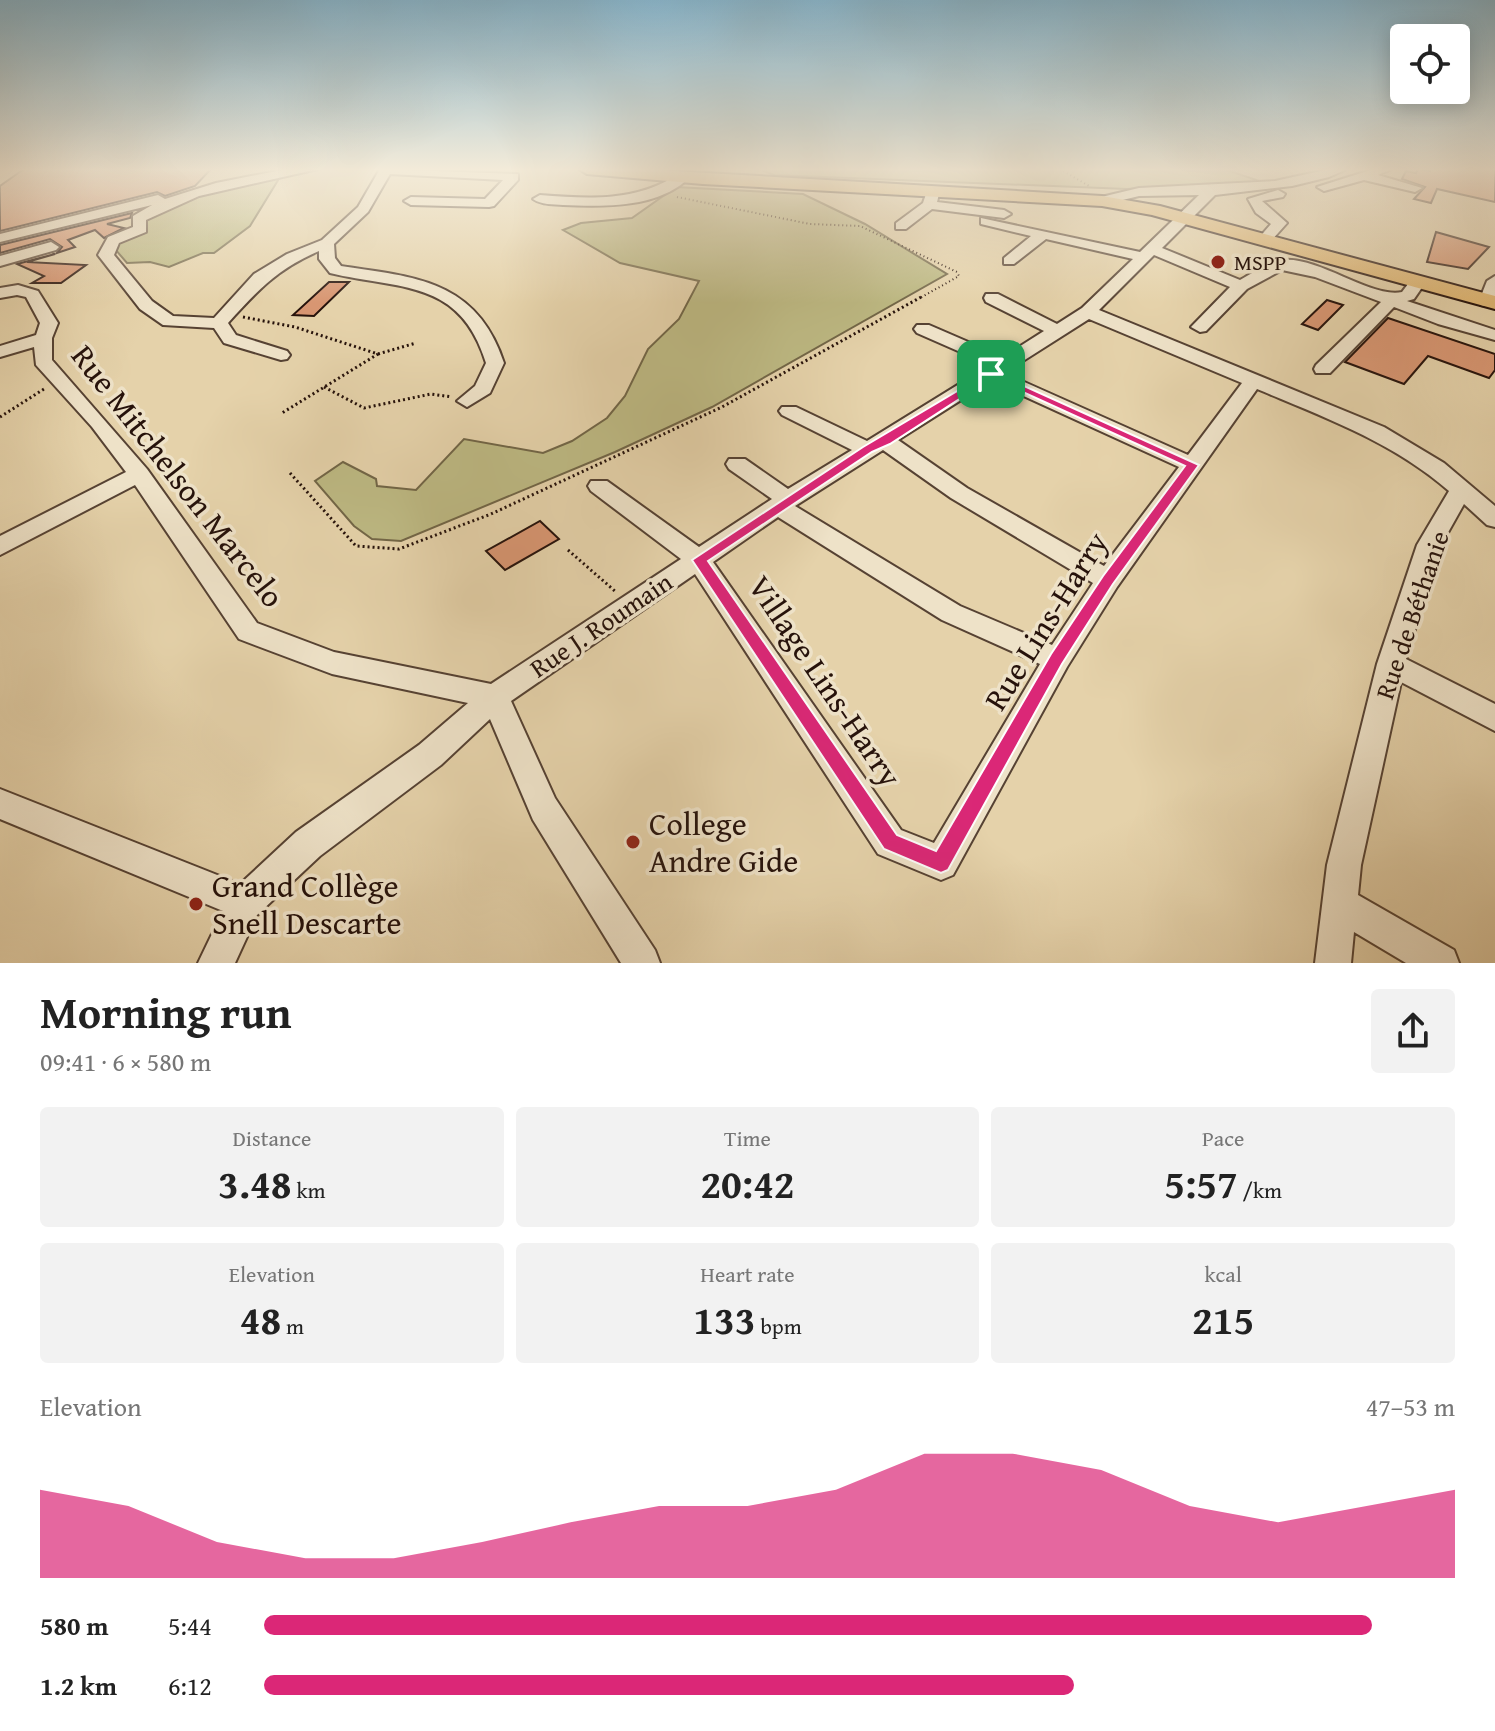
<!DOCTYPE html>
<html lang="en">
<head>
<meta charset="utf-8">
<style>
  :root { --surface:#fff; --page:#f2f2f2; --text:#222; --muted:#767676; --accent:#db2777 }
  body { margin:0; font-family:"Gentium Book Plus",serif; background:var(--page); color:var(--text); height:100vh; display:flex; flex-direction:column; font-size:30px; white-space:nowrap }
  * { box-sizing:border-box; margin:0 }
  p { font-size:26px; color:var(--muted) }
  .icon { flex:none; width:44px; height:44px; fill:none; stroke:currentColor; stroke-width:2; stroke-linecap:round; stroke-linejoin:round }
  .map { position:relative; height:963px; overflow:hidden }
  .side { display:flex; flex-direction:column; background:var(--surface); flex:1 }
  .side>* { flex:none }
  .controls { position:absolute; left:1390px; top:24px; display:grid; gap:16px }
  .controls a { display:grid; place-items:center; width:80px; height:80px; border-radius:8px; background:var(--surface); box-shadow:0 4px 20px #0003; font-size:40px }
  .pin { position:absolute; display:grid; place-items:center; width:68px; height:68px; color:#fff; margin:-34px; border-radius:16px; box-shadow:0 4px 12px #0006 }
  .round { display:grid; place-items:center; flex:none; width:84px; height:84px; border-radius:8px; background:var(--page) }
  .summary { display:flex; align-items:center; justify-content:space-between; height:136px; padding:0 40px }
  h1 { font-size:44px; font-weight:600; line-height:60px }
  .metrics { display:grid; grid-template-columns:repeat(3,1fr); gap:12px; height:136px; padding:8px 40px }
  .metrics div { display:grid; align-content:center; border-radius:8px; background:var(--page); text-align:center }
  .metrics b { font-size:40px; font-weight:600 }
  .metrics small { font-size:22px; font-weight:400 }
  .metrics p { font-size:22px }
  .chart { height:224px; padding:16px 40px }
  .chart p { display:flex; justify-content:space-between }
  .chart svg { width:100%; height:144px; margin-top:8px; fill:var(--accent); opacity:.7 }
  ul { padding:0 40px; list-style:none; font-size:26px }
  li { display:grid; grid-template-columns:128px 96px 1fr; align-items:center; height:60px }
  li i { height:20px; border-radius:10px; background:var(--accent) }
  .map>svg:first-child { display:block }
  .green { fill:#bdb983; stroke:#726647; stroke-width:2 }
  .building { fill:#d89672; stroke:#26120b; stroke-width:2 }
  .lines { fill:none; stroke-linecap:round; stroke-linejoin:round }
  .minor-casing { stroke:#564233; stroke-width:4 }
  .major-casing { stroke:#26120b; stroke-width:4 }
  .path-far1 { stroke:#26120b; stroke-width:2; stroke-dasharray:1 3; stroke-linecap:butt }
  .path { stroke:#26120b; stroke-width:3; stroke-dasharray:2 3; stroke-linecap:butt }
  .minor { fill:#eee2c8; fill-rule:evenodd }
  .major { fill:#e2b975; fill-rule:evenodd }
  .route { fill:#db2777; stroke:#fff; stroke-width:2; fill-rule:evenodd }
  .poi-dot { fill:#8f2418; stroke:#eee2c8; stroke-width:3 }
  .labels { text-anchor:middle; stroke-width:7; stroke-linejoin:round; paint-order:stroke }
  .far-poi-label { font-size:22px; fill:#26120b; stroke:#eee2c8; text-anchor:start }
  .street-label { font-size:26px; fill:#26120b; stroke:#eee2c8 }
  .near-street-label { font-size:32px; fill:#26120b; stroke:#eee2c8 }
  .near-poi-label { font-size:32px; fill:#26120b; stroke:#eee2c8; text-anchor:start }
</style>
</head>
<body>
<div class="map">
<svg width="1495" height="963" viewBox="0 0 1495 963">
  <rect width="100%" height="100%" fill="#e5d2aa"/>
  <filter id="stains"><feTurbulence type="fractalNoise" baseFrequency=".0025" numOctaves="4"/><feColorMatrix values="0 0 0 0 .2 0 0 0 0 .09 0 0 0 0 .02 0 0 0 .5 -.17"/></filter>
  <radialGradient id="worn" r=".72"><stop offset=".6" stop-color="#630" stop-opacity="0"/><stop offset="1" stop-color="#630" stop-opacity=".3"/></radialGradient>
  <!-- green -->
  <g class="green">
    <path d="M759 169H1224L1262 182 1127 189 774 175Z"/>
    <path d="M280 177 250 226 214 253H203L169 267 150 262 127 263 115 249C151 197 223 192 280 177Z"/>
    <path d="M676 187 803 194 865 224 947 274 712 407 615 452 401 541 372 539 354 526 315 481 343 462 376 479 377 486 416 490 464 439 543 453 572 441 607 418 625 396 648 349 679 319 699 281 620 263 563 230 581 223 632 218Z"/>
  </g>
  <!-- building -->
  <g class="building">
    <path d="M24 169H211L195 186 165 196 157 192 0 231V186Z"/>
    <path d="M1418 169 1430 171V169H1495V202L1437 189 1431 203 1414 199 1425 187 1402 179 1406 171 1416 173Z"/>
    <path d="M132 213 130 218 107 224 124 228 104 238 95 230 68 240 75 247 57 253 62 247 50 239 0 253V245Z"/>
    <path d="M1436 232 1489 247 1468 269 1427 262Z"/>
    <path d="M55 254 27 262 86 265 61 283H32L44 276 17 264Z"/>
    <path d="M329 282H349L314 316 293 315Z"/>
    <path d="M1327 300 1343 305 1318 330 1302 324Z"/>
    <path d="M1388 318 1495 354V370L1489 378 1428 356 1404 384 1345 362Z"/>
    <path d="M540 521 559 539 505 570 486 551Z"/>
  </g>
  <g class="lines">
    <!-- minor casing -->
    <g class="minor-casing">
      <g id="minor">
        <path d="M287 169H318L199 196 146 220V232L119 243 114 255 152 301 173 316 214 318 254 274 287 254 322 240 358 207 380 169 518 174V180L494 206 489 207 411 205 404 201 411 197 485 199 503 180 390 174 368 212 334 244 335 258 341 266C415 277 477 280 504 363L490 393 467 407 457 401 475 386 486 363C460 278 399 290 330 273L319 259V251C277 269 258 290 228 323L236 335 287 351 290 355 287 359 281 360 224 343 214 328 163 325 140 309 98 255 108 237 133 227V216L152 205 0 242V234L158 195 165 199 216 183Z"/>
        <path d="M1330 169H1347L1329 177 1292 186 1215 195 1162 248 1240 280C1251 274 1262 266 1274 262 1310 249 1368 299 1402 292L1411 280H1423L1425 283 1414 299 1407 301 1495 330V340L1438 324 1394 307 1330 373H1316L1314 369 1316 365 1381 302 1315 277 1282 270 1247 289 1206 331 1200 332 1191 327 1230 287 1154 255 1099 310 1384 427 1444 463 1495 506V527L1487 525 1464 504 1441 545 1406 659 1495 704V731L1401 682 1361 865 1358 895 1454 950 1459 963H1406L1354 932 1351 963H1315L1327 865 1377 664 1417 545 1449 491C1393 442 1324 417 1257 389L1117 587 1067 667 953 875 941 880 878 854 695 574 511 701 555 798 655 950 660 963H621L533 820 490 719 441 765 320 856 257 915 235 963H198L223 911 0 819V789L240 884 296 832 419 745 468 703 332 674 239 639 135 485 0 555V536L126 472 92 427 36 365 34 347 0 357V346L36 335 40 323 26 297 17 295 0 298V288L18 285 38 291 58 323 52 338V360L147 469 257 623 334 652 491 684 681 559 591 491 588 486 591 481H607L699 547 772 499 729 469 726 464 729 459H745L788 489 852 450 782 415 779 411 782 407H796L867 441 990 365 917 333 914 329 917 325H929L1003 357 1044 331 986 302 984 298 986 294H998L1057 324 1082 308 1133 259 1046 239 1014 264H1004V258L1031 236 981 224V218L1140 252 1199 195 1139 196 1102 205 1097 204V198L1139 188 1275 181ZM1089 319 1242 383 1188 455 1004 373ZM991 381 1179 467 1104 566 967 488 898 440ZM883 450 951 498 1093 583 1052 645 960 606 795 506ZM778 517 942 620 1040 664 934 843 901 830 713 562Z"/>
        <path d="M1374 169H1392L1378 175 1422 188 1415 192 1364 180 1324 191 1317 187Z"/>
        <path d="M679 174 690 177C659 208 605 207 563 205 553 204 541 205 533 199L540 195C590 199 636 202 679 174Z"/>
        <path d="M932 190 939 194 937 202 1004 210 1011 214 1004 218 932 209 906 229H896V223L923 203 927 191Z"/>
        <path d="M1278 190 1285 194 1283 197 1262 201 1287 223 1269 243H1259L1257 240 1271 224 1256 213 1248 199Z"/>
        <path d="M51 242 59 247 56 250 0 266V256Z"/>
        <path d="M1495 276V301L1487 306 1481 305 1479 301 1487 281Z"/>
      </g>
    </g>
    <!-- major casing -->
    <g class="major-casing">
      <path id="major" d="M579 169H638L1102 196 1160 206 1495 296V309L1152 215 1102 206 703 184 587 174Z"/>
    </g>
    <!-- path-far1 -->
    <g class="path-far1">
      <path d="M1060 169 1089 186"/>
      <path d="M677 197 810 224 860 226 957 272 959 276 920 298"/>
    </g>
    <!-- path -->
    <g class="path">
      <path d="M243 317 295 327 378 354 282 413"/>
      <path d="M378 354 416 343"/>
      <path d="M324 387 364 408 431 394 452 397"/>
      <path d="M0 417 44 389"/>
      <path d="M290 473 356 546 399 549 491 514 722 407 923 296"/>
      <path d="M568 550 616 592"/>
    </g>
    <!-- minor -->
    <use href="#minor" class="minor"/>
    <!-- major -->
    <use href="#major" class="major"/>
  </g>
  <!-- sky -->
  <linearGradient id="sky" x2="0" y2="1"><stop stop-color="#87b6ce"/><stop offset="0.56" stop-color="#f3ebd9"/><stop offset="1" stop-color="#f3ebd9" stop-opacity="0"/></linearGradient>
  <rect width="1495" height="303" fill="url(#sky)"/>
  <!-- route -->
  <path class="route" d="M991 371 1199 465 1113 584 1062 664 948 870 941 873 884 849 692 560 863 447ZM992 378 1185 466 1103 576 1051 654 936 851 897 835 708 561 872 452 890 444Z"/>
  <!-- markers -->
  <g class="poi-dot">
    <circle cx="1218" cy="262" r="8"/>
    <circle cx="633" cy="842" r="8"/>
    <circle cx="196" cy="904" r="8"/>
  </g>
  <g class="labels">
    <!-- far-poi labels -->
    <g class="far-poi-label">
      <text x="1234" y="270">MSPP</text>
    </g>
    <!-- street labels -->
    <g class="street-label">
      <text transform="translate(1412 615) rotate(-71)" y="9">Rue de Béthanie</text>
      <text transform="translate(601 625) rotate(-34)" y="9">Rue J. Roumain</text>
    </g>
    <!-- near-street labels -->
    <g class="near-street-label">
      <text transform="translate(178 476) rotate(52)" y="11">Rue Mitchelson Marcelo</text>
      <text transform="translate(1046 621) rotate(-58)" y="11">Rue Lins-Harry</text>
      <text transform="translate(825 681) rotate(56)" y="11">Village Lins-Harry</text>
    </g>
    <!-- near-poi labels -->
    <g class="near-poi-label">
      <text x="649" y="835">College<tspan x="649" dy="37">Andre Gide</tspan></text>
      <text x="212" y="897">Grand Collège<tspan x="212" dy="37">Snell Descarte</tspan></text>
    </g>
  </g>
  <rect width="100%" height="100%" filter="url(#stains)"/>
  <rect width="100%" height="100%" fill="url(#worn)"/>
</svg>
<div class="controls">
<a><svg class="icon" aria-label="locate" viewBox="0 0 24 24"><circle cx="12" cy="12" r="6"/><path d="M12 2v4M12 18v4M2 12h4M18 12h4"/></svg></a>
</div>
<div class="pin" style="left:991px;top:374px;background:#1e9e55"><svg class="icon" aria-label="arrive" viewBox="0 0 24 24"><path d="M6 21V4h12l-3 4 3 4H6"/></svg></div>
</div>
<section class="side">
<div class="summary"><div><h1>Morning run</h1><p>09:41 · 6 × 580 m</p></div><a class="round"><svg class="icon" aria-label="share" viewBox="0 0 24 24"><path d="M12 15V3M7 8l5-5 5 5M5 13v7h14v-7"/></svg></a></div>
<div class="metrics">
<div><p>Distance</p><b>3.48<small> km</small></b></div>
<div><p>Time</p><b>20:42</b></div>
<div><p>Pace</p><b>5:57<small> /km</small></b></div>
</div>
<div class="metrics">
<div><p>Elevation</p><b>48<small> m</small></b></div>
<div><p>Heart rate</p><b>133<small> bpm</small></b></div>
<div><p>kcal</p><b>215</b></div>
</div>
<div class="chart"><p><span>Elevation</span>47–53 m</p>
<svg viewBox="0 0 160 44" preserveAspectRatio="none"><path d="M0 44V17L10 22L20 33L30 38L40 38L50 33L60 27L70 22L80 22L90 17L100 6L110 6L120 11L130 22L140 27L150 22L160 17V44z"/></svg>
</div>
<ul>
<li><b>580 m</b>5:44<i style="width:93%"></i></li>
<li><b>1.2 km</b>6:12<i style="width:68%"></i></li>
</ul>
</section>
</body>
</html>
